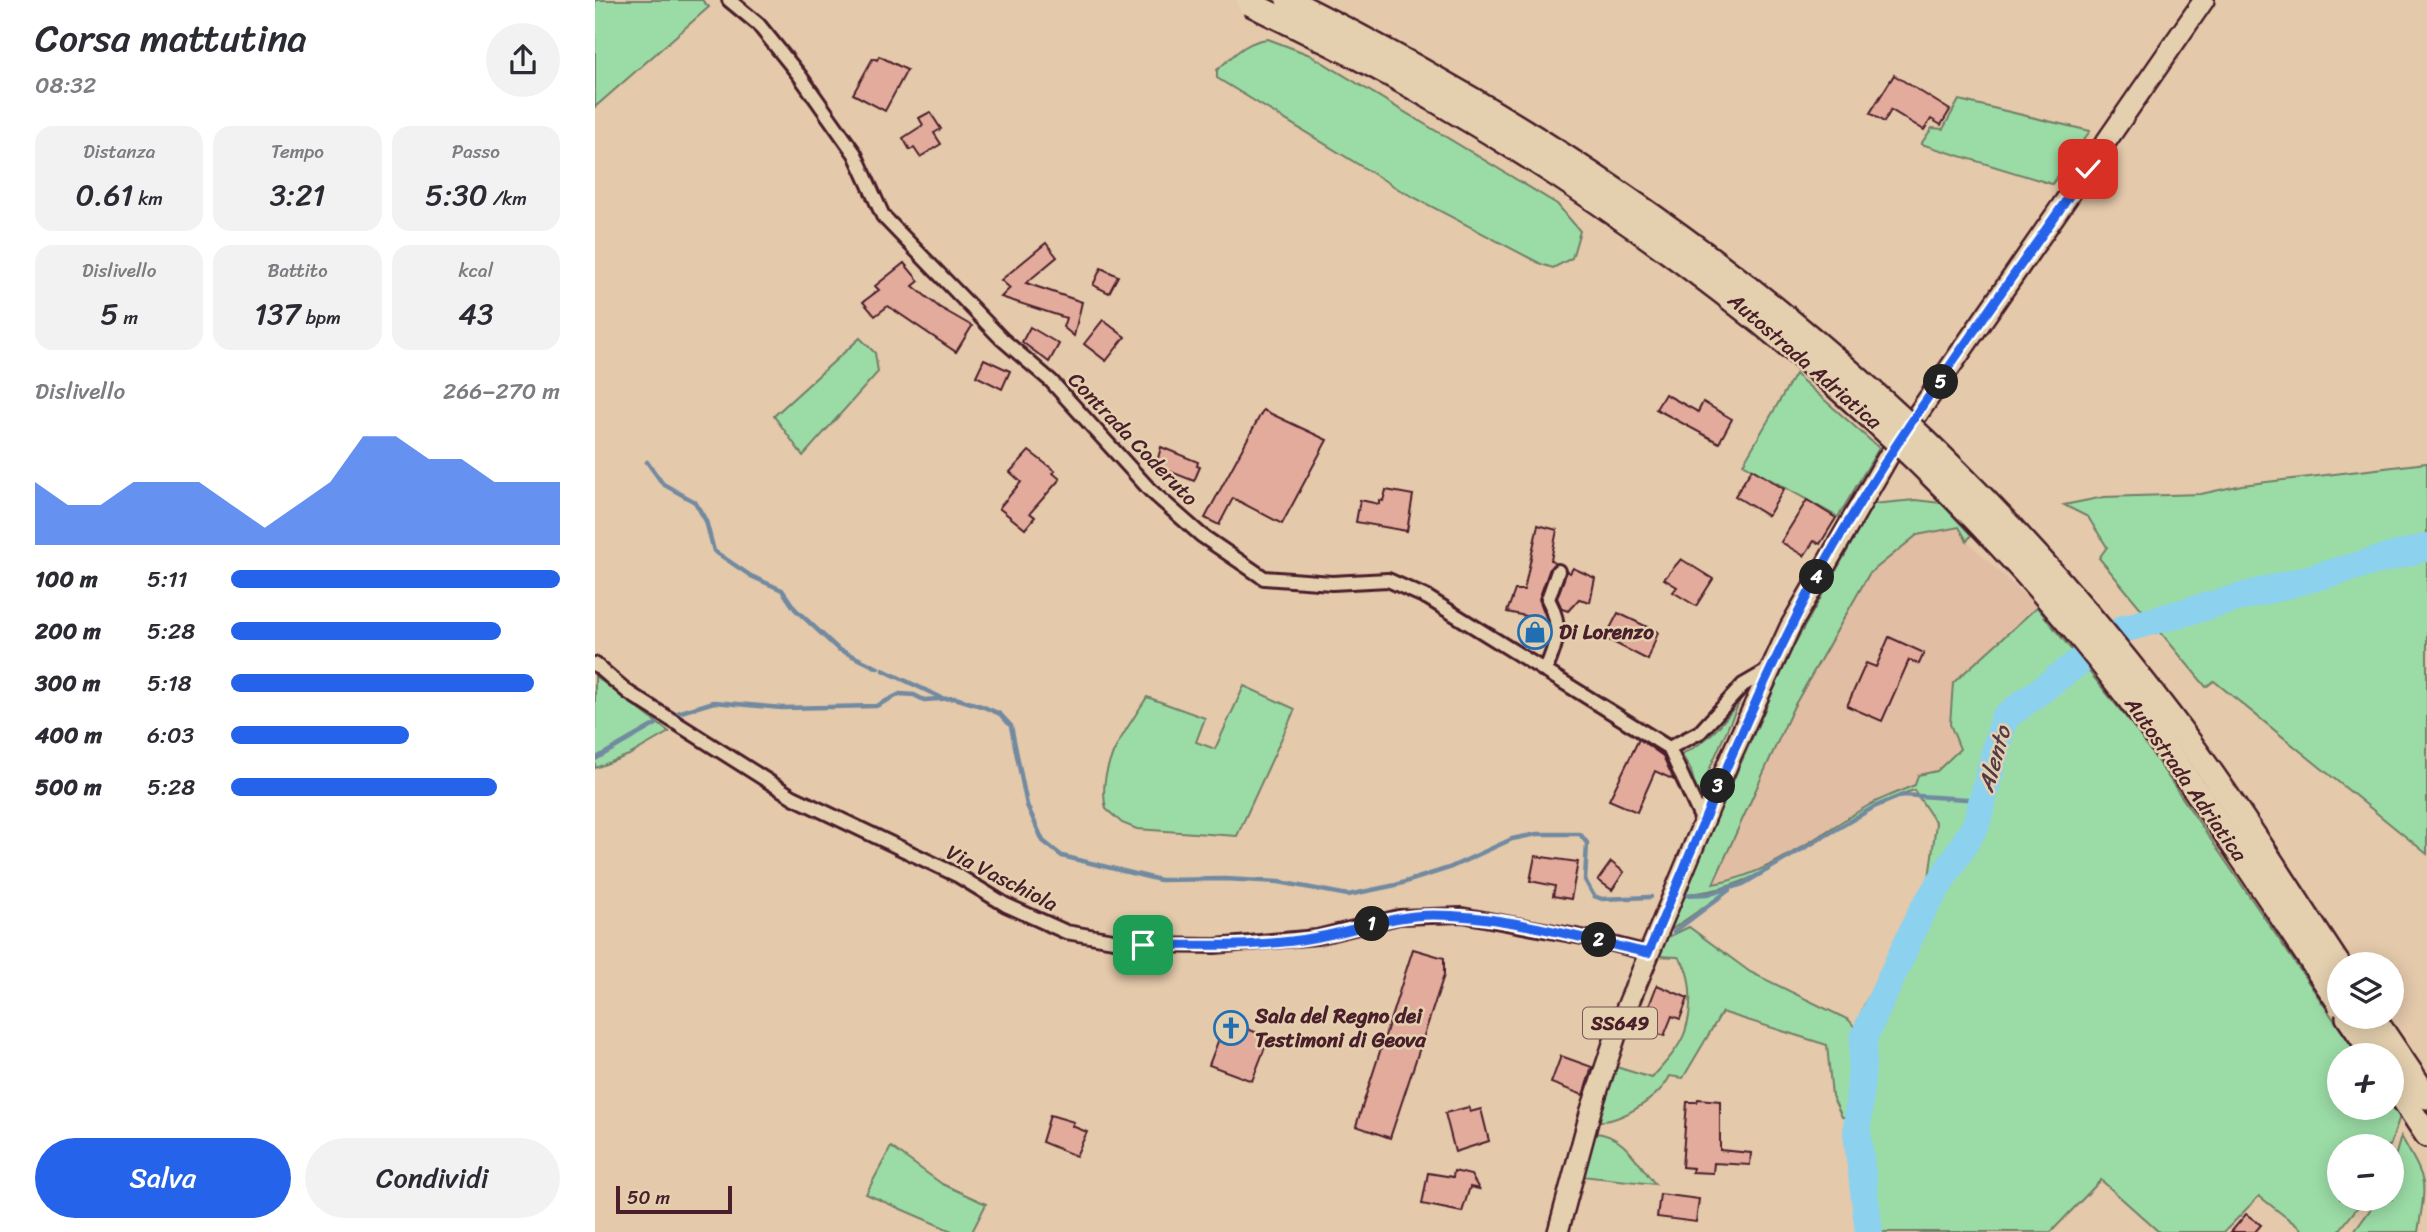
<!DOCTYPE html>
<html lang="it">
<head>
<meta charset="utf-8">
<style>
  :root { --surface:#fff; --page:#f2f2f3; --text:#2b2b33; --muted:#7c7c81; --accent:#2563eb }
  body { margin:0; font-family:Sriracha,sans-serif; background:var(--page); color:var(--text); height:100vh; display:flex; flex-direction:column; font-size:26px; white-space:nowrap }
  * { box-sizing:border-box; margin:0 }
  p { font-size:23px; color:var(--muted) }
  .icon { flex:none; width:38px; height:38px; fill:none; stroke:currentColor; stroke-width:2; stroke-linecap:round; stroke-linejoin:round }
  .map { position:relative; flex:1; overflow:hidden }
  .details { display:flex; flex-direction:column; background:var(--surface); width:595px }
  .details>* { flex:none }
  .controls { position:absolute; left:1732px; top:952px; display:grid; gap:14px }
  .controls a { display:grid; place-items:center; width:77px; height:77px; border-radius:50%; background:var(--surface); box-shadow:0 4px 18px #0003; font-size:35px }
  .scale { position:absolute; left:21px; bottom:18px; width:116px; box-sizing:border-box; padding-left:7px; border:4px solid #4a1f2b; border-top:0; font-size:19px; line-height:24px; white-space:nowrap; color:#4a1f2b; -webkit-text-stroke:5px #e4d0af; paint-order:stroke }
  .pin { position:absolute; display:grid; place-items:center; width:60px; height:60px; color:#fff; margin:-30px; border-radius:14px; box-shadow:0 4px 10px #0006 }
  .km { position:absolute; width:35px; height:35px; margin:-18px; border-radius:50%; background:#222; color:#fff; font-size:19px; line-height:35px; text-align:center }
  .round { display:grid; place-items:center; flex:none; width:74px; height:74px; border-radius:37px; background:var(--page) }
  .headline { display:flex; align-items:center; justify-content:space-between; height:119px; padding:0 35px }
  h1 { font-size:38px; font-weight:600; line-height:52px }
  .metrics { display:grid; grid-template-columns:repeat(3,1fr); gap:10px; height:119px; padding:7px 35px }
  .metrics div { display:grid; align-content:center; border-radius:18px; background:var(--page); text-align:center }
  .metrics b { font-size:30px; font-weight:600 }
  .metrics small { font-size:19px; font-weight:400 }
  .metrics p { font-size:19px }
  .chart { height:196px; padding:14px 35px }
  .chart p { display:flex; justify-content:space-between }
  .chart svg { width:100%; height:126px; margin-top:7px; fill:var(--accent); opacity:.7 }
  .action { display:flex; gap:14px; margin-top:auto; padding:14px 35px }
  .action a { flex:1; height:80px; border-radius:42px; background:var(--accent); color:#fff; font-size:28px; font-weight:600; line-height:80px; text-align:center }
  .action a+a { background:var(--page); color:var(--text) }
  ul { padding:0 35px; list-style:none; font-size:23px }
  li { display:grid; grid-template-columns:112px 84px 1fr; align-items:center; height:52px }
  li i { height:18px; border-radius:9px; background:var(--accent) }
  main { display:flex; flex:1; min-height:0 }
  .map>svg:first-child { display:block }
  .built { fill:#e1bda4 }
  .green { fill:#9bdca6; stroke:#727e68; stroke-width:2 }
  .lines { fill:none; stroke-linecap:round; stroke-linejoin:round }
  .stream { stroke:#728aa0; stroke-width:4.5 }
  .river { stroke:#8cd1ee; stroke-width:28 }
  .building { fill:#e3ab9c; stroke:#4a1f2b; stroke-width:2 }
  .street-casing { stroke:#4a1f2b; stroke-width:18 }
  .primary-casing { stroke:#4a1f2b; stroke-width:24 }
  .highway-casing { stroke:#4a1f2b; stroke-width:28 }
  .street { stroke:#e4d0af; stroke-width:12 }
  .primary { stroke:#e4d0af; stroke-width:19 }
  .highway { stroke:#e4d0af; stroke-width:23 }
  .highway-bridge-casing { stroke:#4a1f2b; stroke-width:28; stroke-linecap:butt }
  .highway-bridge { stroke:#e4d0af; stroke-width:23 }
  .route-casing { stroke:#fff; stroke-width:14 }
  .route { stroke:#2563eb; stroke-width:9 }
  .labels { text-anchor:middle; stroke-width:5; stroke-linejoin:round; paint-order:stroke }
  .shield { fill:#e4d0af; stroke:#785453; stroke-width:2 }
  .shield-label { font-size:19px; font-weight:bold; fill:#4a1f2b }
  .street-label { font-size:21px; fill:#4a1f2b; stroke:#e4d0af }
  .poi-label { font-size:21px; font-weight:bold; fill:#4a1f2b; stroke:#e4d0af; text-anchor:start }
  .water-label { font-size:23px; font-style:italic; fill:#543a48; stroke:#e4d0af }
</style>
</head>
<body>
<main>
<section class="details">
<div class="headline"><div><h1>Corsa mattutina</h1><p>08:32</p></div><a class="round"><svg class="icon" aria-label="share" viewBox="0 0 24 24"><path d="M12 15V3M7 8l5-5 5 5M5 13v7h14v-7"/></svg></a></div>
<div class="metrics">
<div><p>Distanza</p><b>0.61<small> km</small></b></div>
<div><p>Tempo</p><b>3:21</b></div>
<div><p>Passo</p><b>5:30<small> /km</small></b></div>
</div>
<div class="metrics">
<div><p>Dislivello</p><b>5<small> m</small></b></div>
<div><p>Battito</p><b>137<small> bpm</small></b></div>
<div><p>kcal</p><b>43</b></div>
</div>
<div class="chart"><p><span>Dislivello</span>266–270 m</p>
<svg viewBox="0 0 160 44" preserveAspectRatio="none"><path d="M0 44V22L10 30L20 30L30 22L40 22L50 22L60 30L70 38L80 30L90 22L100 6L110 6L120 14L130 14L140 22L150 22L160 22V44z"/></svg>
</div>
<ul>
<li><b>100 m</b>5:11<i style="width:100%"></i></li>
<li><b>200 m</b>5:28<i style="width:82%"></i></li>
<li><b>300 m</b>5:18<i style="width:92%"></i></li>
<li><b>400 m</b>6:03<i style="width:54%"></i></li>
<li><b>500 m</b>5:28<i style="width:81%"></i></li>
</ul>
<div class="action"><a>Salva</a><a>Condividi</a></div>
</section>
<div class="map">
<svg width="1832" height="1232" viewBox="0 0 1832 1232">
  <rect width="100%" height="100%" fill="#e4c9ab"/>
  <filter id="ink" filterUnits="userSpaceOnUse"><feTurbulence type="fractalNoise" baseFrequency=".0143" numOctaves="2"/><feDisplacementMap in="SourceGraphic" scale="14" xChannelSelector="R" yChannelSelector="G"/><feConvolveMatrix kernelMatrix="1 2 1 2 8 2 1 2 1" color-interpolation-filters="sRGB"/></filter>
  <g filter="url(#ink)">
    <!-- built -->
    <path class="built" d="M1365 527 1372 541 1442 607 1358 683 1355 724 1365 749 1342 771 1323 775 1321 785 1277 803 1183 862 1136 881 1118 884 1198 708 1274 574 1322 535Z"/>
    <!-- green -->
    <g class="green">
      <path d="M0 0H107L114 7 0 107Z"/>
      <path d="M673 39 715 55 962 204 985 231 977 258 958 268 946 264 805 190 622 78V70C638 56 651 41 673 39Z"/>
      <path d="M1364 100 1495 131 1457 184 1326 144 1337 128 1348 129Z"/>
      <path d="M265 338 280 353 283 372 208 456 179 416Z"/>
      <path d="M1200 374 1284 448 1243 517 1148 464Z"/>
      <path d="M1832 463V854L1619 681 1611 687 1504 558 1512 547 1493 517 1469 505 1509 497 1606 494 1647 485Z"/>
      <path d="M1320 500 1346 503 1376 535 1372 541 1364 527 1322 535 1274 574 1198 708 1118 884C1178 874 1224 833 1276 804 1290 797 1306 791 1320 785L1323 775 1342 771 1365 749 1355 724 1358 683 1442 607 1539 727 1763 1055H1745V1108H1797V1105L1805 1116 1795 1146H1745V1199H1769L1743 1232H1710L1664 1196 1629 1232H1564L1506 1180 1456 1232H1278L1267 1104 1272 1046 1265 1037 1259 1117H1247L1237 1096 1232 1045 1127 1012 1088 1078 1075 1076C1064 1098 1024 1124 999 1121L1018 1066 1057 1078C1068 1065 1084 1049 1090 1032 1097 1012 1099 973 1083 957L1061 956 1069 939 1094 927 1155 972 1254 1020 1261 1029 1269 1005 1320 912 1334 879 1341 823 1319 790C1237 816 1176 892 1087 894L1199 645 1270 519 1278 504Z"/>
      <path d="M0 676 74 732 34 755 0 768Z"/>
      <path d="M649 686 700 709 642 836 542 829 527 823 511 809C501 766 531 731 552 697L610 718 601 742 620 749Z"/>
      <path d="M1146 698 1103 795 1095 768 1086 754C1113 743 1130 721 1146 698Z"/>
      <path d="M1135 889 1070 934 1086 897Z"/>
      <path d="M997 1133C1027 1132 1043 1163 1060 1184L986 1176Z"/>
      <path d="M1806 1136C1832 1183 1832 1177 1823 1232H1759L1783 1199H1797V1168Z"/>
      <path d="M296 1147 347 1184 391 1204 377 1232H359L271 1194Z"/>
    </g>
    <g class="lines">
      <!-- stream -->
      <g class="stream">
        <path d="M52 462 68 484 100 502 111 521 119 551 156 576 187 590 200 609 243 649 283 668"/>
        <path d="M288 670 347 698"/>
        <path d="M76 715 119 702 187 708 281 706 305 694 319 695 329 700 360 698 389 707 405 714 416 726 432 805 448 841 467 856 565 880 630 879 684 882 753 895 801 885 854 868 917 839 942 834H985L992 843 990 880 999 896 1007 899 1056 897"/>
        <path d="M0 759 61 724"/>
        <path d="M1088 895 1114 894 1148 884 1279 807 1308 795 1387 800"/>
        <path d="M1079 932 1134 890"/>
      </g>
      <!-- river -->
      <path class="river" d="M1274 1232 1262 1132 1269 1037 1325 915 1381 825 1409 718 1528 629 1832 547"/>
    </g>
    <!-- building -->
    <g class="building">
      <path d="M284 56 312 70 290 111 258 94 278 58 282 60Z"/>
      <path d="M1299 75 1355 110 1346 125 1336 119 1329 130 1296 110 1289 122 1275 113Z"/>
      <path d="M335 112 346 129 339 133 346 144 325 157 319 148 315 150 308 138 328 125 324 118Z"/>
      <path d="M451 243 462 257 431 283 487 302 479 336 468 327 471 318 406 297 415 288 406 280Z"/>
      <path d="M309 263 324 281 318 286 344 307 377 326 361 352 293 306 280 316 268 302 284 290 280 286Z"/>
      <path d="M506 268 523 276 514 293 498 285Z"/>
      <path d="M508 320 530 337 511 361 489 344Z"/>
      <path d="M435 327 464 344 454 362 427 342Z"/>
      <path d="M389 359 415 371 407 389 381 376Z"/>
      <path d="M1070 394 1103 412 1108 402 1137 419 1124 443 1061 409Z"/>
      <path d="M668 410 732 440 687 524 638 498 624 525 610 518Z"/>
      <path d="M566 447 603 462 602 466 605 467 599 481 561 466Z"/>
      <path d="M434 451 460 471 458 473 465 479 435 513 440 517 430 529 404 508 426 482 415 472Z"/>
      <path d="M1157 469 1189 489 1173 516 1140 496Z"/>
      <path d="M791 490 818 495 812 531 761 522 765 500 784 504V500L788 501Z"/>
      <path d="M1212 500 1241 518 1225 544 1219 541 1209 556 1186 542Z"/>
      <path d="M943 525 962 530 956 560 960 563 955 568 944 599 952 620V641L929 626 935 617 912 612 920 590H929Z"/>
      <path d="M1086 559 1118 579 1101 606 1078 592 1082 587 1069 579Z"/>
      <path d="M978 568 1000 578 995 602 984 599 973 611 967 609 962 598 972 571 975 573Z"/>
      <path d="M1023 613 1063 632 1053 660 1010 638Z"/>
      <path d="M1294 637 1329 653 1324 664 1314 660 1287 721 1252 706 1271 663 1281 667Z"/>
      <path d="M1044 739 1068 756 1079 780 1060 771 1042 812 1014 800Z"/>
      <path d="M940 856 983 862 976 899 958 896 960 886 935 881Z"/>
      <path d="M1016 862 1029 872 1017 890 1003 880Z"/>
      <path d="M818 949 849 958V975L795 1138 761 1126Z"/>
      <path d="M1062 985 1093 998 1085 1019 1077 1016 1069 1036 1046 1027Z"/>
      <path d="M633 1022 674 1037 657 1081 614 1065 625 1036 621 1026Z"/>
      <path d="M966 1056 997 1067 988 1095 956 1083Z"/>
      <path d="M1103 1099 1125 1101V1150L1156 1153 1155 1165 1119 1163 1118 1173 1097 1172 1098 1168 1087 1167 1092 1102H1102Z"/>
      <path d="M874 1107 875 1112 886 1109 894 1141 860 1152 850 1113Z"/>
      <path d="M455 1115 479 1122 477 1126 492 1132 481 1156 447 1142Z"/>
      <path d="M859 1171 876 1175 884 1189 875 1187 867 1212 827 1204 833 1173 858 1177Z"/>
      <path d="M1065 1194 1104 1199 1101 1222 1062 1217Z"/>
      <path d="M1651 1214 1666 1225 1660 1232H1636Z"/>
    </g>
    <g class="lines">
      <!-- street casing -->
      <g class="street-casing">
        <g id="street">
          <path d="M134 0 163 24 205 76 260 154 288 216 407 339 456 381 555 490 606 535 669 578 737 583 793 580 833 598 1074 748 1108 822"/>
          <path d="M0 664 34 693 198 797 362 875 411 905 471 932 548 945 620 946 722 937 804 917 867 915 998 939 1053 953"/>
          <path d="M950 671C962 644 968 626 953 599L963 571"/>
          <path d="M1074 748 1105 732 1148 685 1174 670"/>
        </g>
      </g>
      <!-- primary casing -->
      <g class="primary-casing">
        <path id="primary" d="M963 1232 996 1110 1024 1026 1136 756 1195 627 1293 457 1609 0"/>
      </g>
      <!-- highway casing -->
      <g class="highway-casing">
        <g id="highway">
          <path d="M1753 1017 1779 1055"/>
          <path d="M1778 1017 1832 1097"/>
          <path d="M1797 1082 1832 1135"/>
        </g>
      </g>
      <!-- street -->
      <use href="#street" class="street"/>
      <!-- primary -->
      <use href="#primary" class="primary"/>
      <!-- highway -->
      <use href="#highway" class="highway"/>
      <!-- highway-bridge casing -->
      <g class="highway-bridge-casing">
        <g id="highway-bridge">
          <path d="M693 0C1055 179 1355 417 1595 743 1648 815 1695 892 1745 967"/>
          <path d="M654 3C717 34 781 65 842 101 1082 240 1299 415 1478 628 1577 747 1659 876 1745 1004"/>
        </g>
      </g>
      <!-- highway-bridge -->
      <use href="#highway-bridge" class="highway-bridge"/>
    </g>
  </g>
  <g class="lines" filter="url(#ink)">
    <!-- route casing -->
    <g class="route-casing">
      <path id="route" d="M548 945C606 945 666 948 723 937 762 930 798 915 838 915 910 915 983 938 1053 953 1109 823 1160 690 1228 566 1305 427 1403 300 1493 169"/>
    </g>
    <!-- route -->
    <use href="#route" class="route"/>
  </g>
  <!-- icons -->
  <defs>
    <g id="shop-ring" transform="scale(1.75)"><circle r="9.5" fill="#e4d0af" stroke="#1f6fb2" stroke-width="1.5"/><path d="M-5-2.5h2.3a2.7 3.5 0 0 1 5.4 0H5L5.5 6h-11ZM-1.5-2.5h3a1.5 2.3 0 0 0-3 0Z" fill="#1f6fb2"/></g>
    <g id="church-ring" transform="scale(1.75)"><circle r="9.5" fill="#e4d0af" stroke="#1f6fb2" stroke-width="1.5"/><path d="M-1.2-6h2.4v3.5h3.3v2.4h-3.3V6h-2.4V-.1h-3.3v-2.4h3.3Z" fill="#1f6fb2"/></g>
  </defs>
  <g fill-rule="evenodd">
    <use href="#shop-ring" x="940" y="632"/>
    <use href="#church-ring" x="636" y="1028"/>
  </g>
  <g class="labels">
    <!-- shield labels -->
    <rect class="shield" x="988" y="1007.5" width="74" height="31" rx="5"/>
    <g class="shield-label">
      <text x="1025" y="1030">SS649</text>
    </g>
    <!-- street labels -->
    <g class="street-label">
      <text transform="translate(1210 361) rotate(41)" y="7">Autostrada Adriatica</text>
      <text transform="translate(538 439) rotate(46)" y="7">Contrada Coderuto</text>
      <text transform="translate(1591 779) rotate(55)" y="7">Autostrada Adriatica</text>
      <text transform="translate(407 878) rotate(27)" y="7">Via Vaschiola</text>
    </g>
    <!-- poi labels -->
    <g class="poi-label">
      <text x="964" y="639">Di Lorenzo</text>
      <text x="660" y="1023">Sala del Regno dei<tspan x="660" dy="24">Testimoni di Geova</tspan></text>
    </g>
    <!-- water labels -->
    <g class="water-label">
      <text transform="translate(1399 759) rotate(-74)" y="8">Alento</text>
    </g>
  </g>
</svg>
<div class="controls">
<a><svg class="icon" aria-label="layers" viewBox="0 0 24 24"><path d="M12 4l9 5-9 5-9-5zM3 14l9 5 9-5"/></svg></a>
<a>+</a>
<a>−</a>
</div>
<div class="scale">50 m</div>
<div class="pin" style="left:548px;top:945px;background:#1e9e55"><svg class="icon" aria-label="arrive" viewBox="0 0 24 24"><path d="M6 21V4h12l-3 4 3 4H6"/></svg></div>
<div class="pin" style="left:1493px;top:169px;background:#d93025"><svg class="icon" aria-label="check" viewBox="0 0 24 24"><path d="M5 12l5 5 9-10"/></svg></div>
<b class="km" style="left:777px;top:924px">1</b>
<b class="km" style="left:1004px;top:940px">2</b>
<b class="km" style="left:1123px;top:786px">3</b>
<b class="km" style="left:1222px;top:577px">4</b>
<b class="km" style="left:1346px;top:382px">5</b>
</div>
</main>
</body>
</html>
